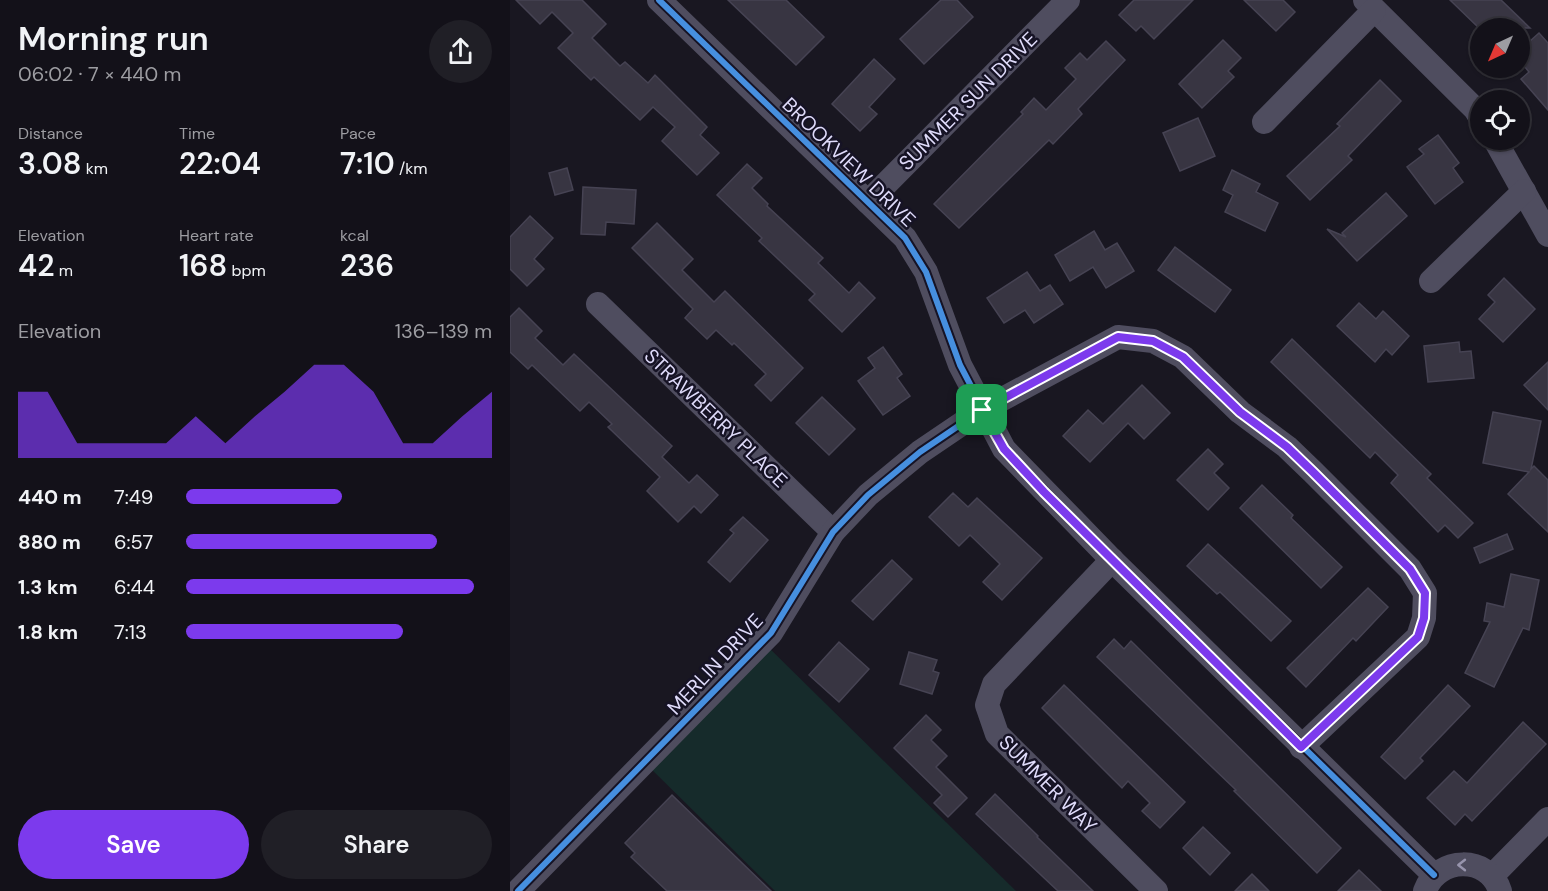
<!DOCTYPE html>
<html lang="en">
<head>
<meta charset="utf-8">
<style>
  :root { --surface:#131119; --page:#201f26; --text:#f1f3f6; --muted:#9d9da2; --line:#323138; --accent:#7c3aed }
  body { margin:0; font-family:"DM Sans",sans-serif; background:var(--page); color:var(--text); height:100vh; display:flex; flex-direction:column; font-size:22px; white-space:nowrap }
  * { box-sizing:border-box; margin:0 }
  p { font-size:20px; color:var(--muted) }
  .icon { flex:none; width:33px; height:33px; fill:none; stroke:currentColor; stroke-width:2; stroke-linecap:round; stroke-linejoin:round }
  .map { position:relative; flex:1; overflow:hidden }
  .details { display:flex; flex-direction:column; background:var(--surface); width:510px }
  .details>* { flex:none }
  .needle { width:39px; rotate:224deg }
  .fabs { position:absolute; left:960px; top:18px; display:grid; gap:12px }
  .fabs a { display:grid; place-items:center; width:60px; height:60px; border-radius:50%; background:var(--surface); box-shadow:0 2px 4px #0004,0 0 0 2px var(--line); font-size:30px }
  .pin { position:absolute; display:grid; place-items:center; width:51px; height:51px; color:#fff; margin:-26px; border-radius:12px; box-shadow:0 3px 9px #0006 }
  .round { display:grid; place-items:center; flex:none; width:63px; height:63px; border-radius:32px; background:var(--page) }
  .headline { display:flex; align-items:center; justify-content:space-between; height:102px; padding:0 18px }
  h1 { font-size:33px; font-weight:600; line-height:45px }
  .stats { display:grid; grid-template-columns:repeat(3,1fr); gap:9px; height:102px; padding:6px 18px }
  .stats div { display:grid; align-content:center }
  .stats b { font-size:30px; font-weight:600 }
  .stats small { font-size:16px; font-weight:400 }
  .stats p { font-size:16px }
  .chart { height:168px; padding:12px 18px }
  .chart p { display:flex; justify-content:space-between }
  .chart svg { width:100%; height:108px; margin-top:6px; fill:var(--accent); opacity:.7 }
  .button { display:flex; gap:12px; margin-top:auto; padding:12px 18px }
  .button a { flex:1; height:69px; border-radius:36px; background:var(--accent); color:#fff; font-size:24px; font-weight:600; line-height:69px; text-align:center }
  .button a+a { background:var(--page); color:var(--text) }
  ul { padding:0 18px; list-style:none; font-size:20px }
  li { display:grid; grid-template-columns:96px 72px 1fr; align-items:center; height:45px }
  li i { height:15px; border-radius:8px; background:var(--accent) }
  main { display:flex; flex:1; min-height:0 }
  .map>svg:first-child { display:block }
  .green { fill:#162b2b }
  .building { fill:#383542; stroke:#464353; stroke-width:1.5 }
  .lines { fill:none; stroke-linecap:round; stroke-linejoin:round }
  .minor { stroke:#4f4d5f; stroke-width:24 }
  .cycleway-casing { stroke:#161325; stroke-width:10 }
  .cycleway { stroke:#468fdf; stroke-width:6 }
  .oneway { stroke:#9794ac }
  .route-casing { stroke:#fff; stroke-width:12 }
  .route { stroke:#7c3aed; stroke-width:8 }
  .labels { text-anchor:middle; stroke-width:5; stroke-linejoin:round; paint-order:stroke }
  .street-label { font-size:20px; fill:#dfdbfa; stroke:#161325 }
</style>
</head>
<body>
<main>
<section class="details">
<div class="headline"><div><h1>Morning run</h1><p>06:02 · 7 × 440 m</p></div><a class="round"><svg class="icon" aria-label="share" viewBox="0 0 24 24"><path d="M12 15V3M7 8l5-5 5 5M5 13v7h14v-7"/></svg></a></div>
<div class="stats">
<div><p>Distance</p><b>3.08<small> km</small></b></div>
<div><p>Time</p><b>22:04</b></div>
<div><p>Pace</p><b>7:10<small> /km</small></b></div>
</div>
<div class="stats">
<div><p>Elevation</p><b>42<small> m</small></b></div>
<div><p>Heart rate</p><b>168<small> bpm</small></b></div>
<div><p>kcal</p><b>236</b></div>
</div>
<div class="chart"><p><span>Elevation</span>136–139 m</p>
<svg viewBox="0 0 160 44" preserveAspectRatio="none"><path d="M0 44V17L10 17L20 38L30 38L40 38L50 38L60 27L70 38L80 27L90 17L100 6L110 6L120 17L130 38L140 38L150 27L160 17V44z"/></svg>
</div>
<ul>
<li><b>440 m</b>7:49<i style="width:51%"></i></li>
<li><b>880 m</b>6:57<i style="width:82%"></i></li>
<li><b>1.3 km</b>6:44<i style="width:94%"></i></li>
<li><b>1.8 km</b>7:13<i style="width:71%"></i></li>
</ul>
<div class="button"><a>Save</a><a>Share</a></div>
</section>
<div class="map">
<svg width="1038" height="891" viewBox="0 0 1038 891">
  <rect width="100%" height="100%" fill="#191721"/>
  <!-- green -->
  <path class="green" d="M252 641 506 891H265L134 762Z"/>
  <!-- building -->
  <g class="building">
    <path d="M6 0H72L96 24 82 38 110 66 115 62 138 83 145 75 197 127 190 135 209 153 187 175 152 141 165 127 143 107 130 120 84 77 81 80 48 48 63 33 42 12 30 24Z"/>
    <path d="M218 0H276L314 37 286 65Z"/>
    <path d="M431 0H447L463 17 414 64 390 39Z"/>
    <path d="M624 0H683L644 39 631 26 626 31 609 15Z"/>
    <path d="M734 0H773L785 12 766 31Z"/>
    <path d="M940 0H991L1020 28H969Z"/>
    <path d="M1029 33 1038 43V110L1011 79 1019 72 1010 61V50Z"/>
    <path d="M713 40 731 58 718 71 724 77 692 108 669 84Z"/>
    <path d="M596 41 615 60 568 109 572 114 543 144 539 140 449 228 424 204 513 114 511 112 524 98 536 110 566 79 555 68 570 53 577 60Z"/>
    <path d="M364 59 385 79 359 107 367 114 350 131 322 104Z"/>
    <path d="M870 80 891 101 838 156 842 160 800 200 777 176 830 126 827 124Z"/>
    <path d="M688 118 705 156 670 171 653 133Z"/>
    <path d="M928 135 949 163 943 168 953 182 925 204 897 167 914 154 909 149Z"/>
    <path d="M237 164 252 178 242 188 258 204 257 206 313 258 308 263 339 293 349 282 365 298 332 332 299 300 305 294 249 241 252 238 207 195Z"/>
    <path d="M57 168 63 190 45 195 39 173Z"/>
    <path d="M722 170 750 184 746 192 768 203 755 231 715 212 723 195 713 190Z"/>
    <path d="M73 187 126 190 124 224 96 222 95 235 71 234Z"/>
    <path d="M876 193 897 216 847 261 817 229 836 237 832 233Z"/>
    <path d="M20 216 43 238 24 259 34 269 17 286 0 269V237Z"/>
    <path d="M147 223 183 259 172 270 204 302 215 291 293 368 261 401 245 385 256 374 224 343 222 345 206 330 197 339 175 318 183 309 122 248Z"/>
    <path d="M584 231 595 250 607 243 624 271 596 288 583 267 560 281 545 255Z"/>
    <path d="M665 247 721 290 705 312 648 270Z"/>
    <path d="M517 272 530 291 540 285 553 304 524 323 515 310 494 323 477 298Z"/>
    <path d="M994 278 1025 309 993 342 969 319 985 302 978 295Z"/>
    <path d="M849 303 866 319 873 311 899 336 882 355 876 349 865 362 827 326Z"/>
    <path d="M9 308 32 331 25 338 53 365 64 354 162 446 152 457 179 483 187 475 208 495 191 513 184 506 168 522 137 491 150 477 98 427 102 424 79 402 70 411 22 365 18 369 0 352V317Z"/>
    <path d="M782 339 921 474 917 478 963 523 948 538 935 525 928 532 881 483 888 475 865 452 860 458 761 362Z"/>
    <path d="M949 342 950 352 961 351 964 378 918 382 914 346Z"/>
    <path d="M373 347 392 374 387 378 400 396 373 415 348 381 365 368 358 358Z"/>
    <path d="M1038 362V410L1014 385Z"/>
    <path d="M632 385 660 413 634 439 618 423 580 462 553 436 578 410 593 424Z"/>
    <path d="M312 397 345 429 319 455 286 423Z"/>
    <path d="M983 412 1031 421 1021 469 1024 466 1038 480V532L998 494 1019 472 973 463Z"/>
    <path d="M698 449 713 464 704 473 719 488 698 510 667 480Z"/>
    <path d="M752 485 783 515 781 518 832 567 811 588 730 508Z"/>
    <path d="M443 493 458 507 467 498 532 558 492 600 473 582 490 564 460 535 449 546 419 517Z"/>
    <path d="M233 517 258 540 220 582 198 562 224 533 220 530Z"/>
    <path d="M997 534 1003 549 970 563 964 548Z"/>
    <path d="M698 544 781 621 761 641 710 592 707 594 677 566Z"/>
    <path d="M382 560 402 579 363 620 342 601Z"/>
    <path d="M1001 574 1029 580 1019 630 1013 628 984 687 955 673 980 622 974 621 977 603 994 607Z"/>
    <path d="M858 588 878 607 846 641 843 638 796 687 777 668Z"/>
    <path d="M604 639 614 649 621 641 831 848 807 873 724 791 726 790 587 657Z"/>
    <path d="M329 642 359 669 329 702 299 675Z"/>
    <path d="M399 652 427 660 423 671 429 673 422 694 390 684Z"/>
    <path d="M554 685 675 802 650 828 632 811 640 803 618 781 612 788 532 708Z"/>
    <path d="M938 685 960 706 910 758 913 761 895 779 871 757Z"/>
    <path d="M416 715 431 730 421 740 437 756 426 767 457 798 438 817 424 803 432 795 384 748Z"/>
    <path d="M1013 722 1036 744 962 821 955 814 945 825 917 798 944 771 957 783Z"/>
    <path d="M485 794 528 836 527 837 583 891H548L466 814Z"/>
    <path d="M162 795 261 891H157L121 857 125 853 115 843Z"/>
    <path d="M693 827 720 853 700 875 673 848Z"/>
    <path d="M849 870 871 891H828Z"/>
    <path d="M742 874 759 891H725Z"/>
  </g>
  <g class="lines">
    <!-- minor -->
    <g class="minor">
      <path d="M149 0 395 238 416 272 450 365 494 449 602 560 924 875"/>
      <path d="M855 0 965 109 970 117"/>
      <path d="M754 122 864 10"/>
      <path d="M985 140 1038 235"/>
      <path d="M358 202 558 0"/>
      <path d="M921 281 1014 191"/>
      <path d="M88 304 323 532"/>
      <path d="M602 560 484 684 477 705 487 734 646 891"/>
      <path d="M982 876 1038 819"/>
      <path d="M8 891 261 633 323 532 358 495 410 452 472 410 608 337 643 341 673 357 730 412 777 447 803 472 900 569 915 593 914 618 908 637 791 747"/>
      <path d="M915 891C927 856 979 855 990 891"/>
    </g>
    <!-- cycleway casing -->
    <g class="cycleway-casing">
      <g id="cycleway">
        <path d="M149 0 395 238 416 272 450 365 494 449 602 560 924 875"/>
        <path d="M8 891 261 633 323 532 358 495 410 452 472 410 608 337 643 341 673 357 730 412 777 447 803 472 900 569 915 593 914 618 908 637 791 747"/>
      </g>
    </g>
    <!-- cycleway -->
    <use href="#cycleway" class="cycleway"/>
  </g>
  <!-- one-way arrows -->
  <defs><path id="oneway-chevron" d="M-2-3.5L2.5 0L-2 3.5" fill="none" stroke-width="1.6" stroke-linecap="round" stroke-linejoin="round" transform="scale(1.5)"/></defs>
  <use class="oneway" href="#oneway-chevron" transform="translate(952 865) rotate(180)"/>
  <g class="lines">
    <!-- route casing -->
    <g class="route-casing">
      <path id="route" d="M608 337 643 341 673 357 730 412 777 447 803 472 900 569 915 593 914 618 908 637 791 747 534 492 494 449 472 410Z"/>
    </g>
    <!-- route -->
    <use href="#route" class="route"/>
  </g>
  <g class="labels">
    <!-- street labels -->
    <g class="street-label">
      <text transform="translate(458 101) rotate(-45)" y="7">SUMMER SUN DRIVE</text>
      <text transform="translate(339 162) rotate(44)" y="7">BROOKVIEW DRIVE</text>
      <text transform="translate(206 418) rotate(44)" y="7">STRAWBERRY PLACE</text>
      <text transform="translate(205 664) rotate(-47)" y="7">MERLIN DRIVE</text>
      <text transform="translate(538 784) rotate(45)" y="7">SUMMER WAY</text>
    </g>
  </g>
</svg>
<div class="fabs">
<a><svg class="needle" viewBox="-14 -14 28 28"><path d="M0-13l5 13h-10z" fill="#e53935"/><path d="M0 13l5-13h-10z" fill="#9d9da2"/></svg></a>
<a><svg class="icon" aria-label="locate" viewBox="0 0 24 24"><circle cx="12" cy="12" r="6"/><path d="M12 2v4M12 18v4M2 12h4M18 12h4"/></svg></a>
</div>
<div class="pin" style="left:472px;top:410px;background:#1e9e55"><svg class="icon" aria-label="arrive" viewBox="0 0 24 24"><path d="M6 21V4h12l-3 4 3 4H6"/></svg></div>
</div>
</main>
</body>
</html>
